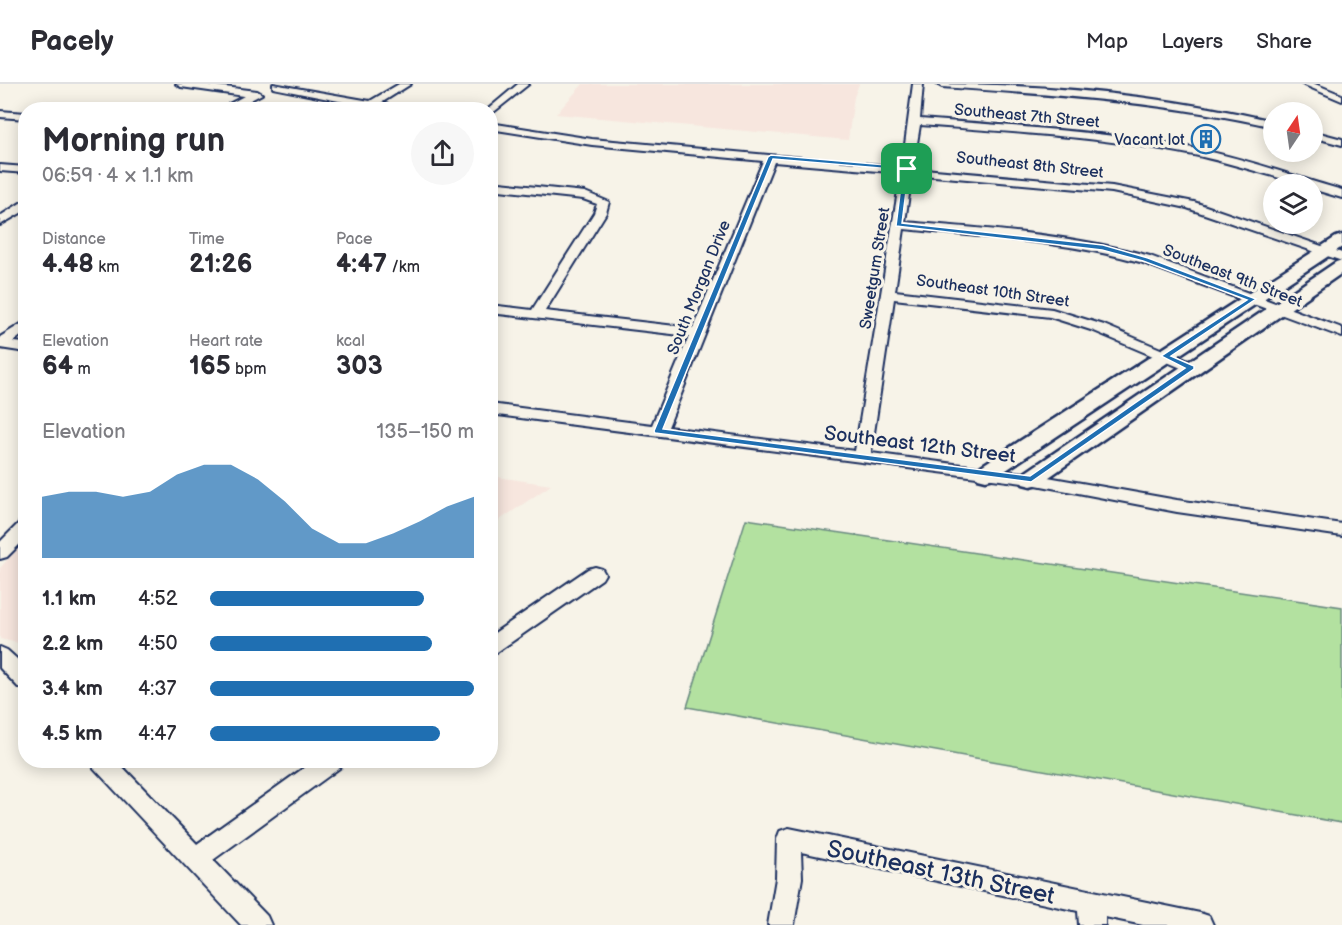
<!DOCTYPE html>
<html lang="en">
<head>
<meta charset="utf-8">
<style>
  :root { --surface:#fff; --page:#f7f7f7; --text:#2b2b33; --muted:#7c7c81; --line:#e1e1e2; --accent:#1f6fb2 }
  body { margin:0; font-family:"Balsamiq Sans",sans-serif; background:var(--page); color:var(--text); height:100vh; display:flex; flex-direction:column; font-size:22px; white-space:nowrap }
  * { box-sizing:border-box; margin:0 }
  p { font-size:20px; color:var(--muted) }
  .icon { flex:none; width:33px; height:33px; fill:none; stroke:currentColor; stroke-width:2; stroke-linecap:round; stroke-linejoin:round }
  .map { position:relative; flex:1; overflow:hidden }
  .details { position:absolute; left:18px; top:18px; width:480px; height:666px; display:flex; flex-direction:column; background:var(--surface); border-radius:24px; box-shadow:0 3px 15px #0003 }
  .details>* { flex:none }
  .needle { width:39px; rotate:13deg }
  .tools { position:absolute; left:1263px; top:18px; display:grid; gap:12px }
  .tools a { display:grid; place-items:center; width:60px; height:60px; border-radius:50%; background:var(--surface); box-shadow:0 3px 15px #0003; font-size:30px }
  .pin { position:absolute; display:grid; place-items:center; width:51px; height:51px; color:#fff; margin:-26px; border-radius:12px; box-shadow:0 3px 9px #0006 }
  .round { display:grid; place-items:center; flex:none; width:63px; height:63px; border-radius:32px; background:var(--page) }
  .head { display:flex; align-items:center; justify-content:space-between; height:102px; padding:0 24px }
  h1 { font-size:33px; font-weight:800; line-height:45px }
  .metrics { display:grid; grid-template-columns:repeat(3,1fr); gap:9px; height:102px; padding:6px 24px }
  .metrics div { display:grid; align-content:center }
  .metrics b { font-size:26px; font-weight:800 }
  .metrics small { font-size:16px; font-weight:400 }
  .metrics p { font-size:16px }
  .chart { height:168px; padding:12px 24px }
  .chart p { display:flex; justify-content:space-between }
  .chart svg { width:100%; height:108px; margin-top:6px; fill:var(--accent); opacity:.7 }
  ul { padding:0 24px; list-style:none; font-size:20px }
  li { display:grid; grid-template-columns:96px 72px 1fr; align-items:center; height:45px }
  li i { height:15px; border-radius:8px; background:var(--accent) }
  header { display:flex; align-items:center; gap:36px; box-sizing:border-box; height:84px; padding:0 30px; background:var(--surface); border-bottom:2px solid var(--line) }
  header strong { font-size:28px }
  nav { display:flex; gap:33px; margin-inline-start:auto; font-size:21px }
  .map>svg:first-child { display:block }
  .built { fill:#f7e6de }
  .green { fill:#b3e1a0; stroke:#67887f; stroke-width:1.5 }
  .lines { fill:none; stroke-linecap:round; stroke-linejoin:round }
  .minor-casing { stroke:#1b2f5e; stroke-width:4 }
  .tertiary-casing { stroke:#1b2f5e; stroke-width:5 }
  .minor { fill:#f7f3e8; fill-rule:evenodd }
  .tertiary { fill:#f7f3e8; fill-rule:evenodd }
  .route { fill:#1f6fb2; stroke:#fff; stroke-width:1.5; fill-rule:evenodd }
  .labels { text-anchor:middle; stroke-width:6; stroke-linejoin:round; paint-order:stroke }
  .far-street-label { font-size:16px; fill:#1b2f5e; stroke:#f7f3e8 }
  .far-poi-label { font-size:16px; fill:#1b2f5e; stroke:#f7f3e8; text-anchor:end }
  .street-label { font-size:20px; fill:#1b2f5e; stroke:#f7f3e8 }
  .near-street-label { font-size:24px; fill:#1b2f5e; stroke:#f7f3e8 }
</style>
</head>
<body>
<header>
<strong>Pacely</strong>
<nav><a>Map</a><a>Layers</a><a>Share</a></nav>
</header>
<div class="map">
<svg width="1342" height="841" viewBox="0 0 1342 841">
  <rect width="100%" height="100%" fill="#f7f3e8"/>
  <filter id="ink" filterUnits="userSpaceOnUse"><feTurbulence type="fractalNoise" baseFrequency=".0167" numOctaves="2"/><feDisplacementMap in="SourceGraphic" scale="12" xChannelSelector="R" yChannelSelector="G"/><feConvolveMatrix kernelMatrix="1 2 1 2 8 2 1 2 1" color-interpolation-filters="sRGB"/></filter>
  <g filter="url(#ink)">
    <!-- built -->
    <g class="built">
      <path d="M583 0H859L854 13 848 56 556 30Z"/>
      <path d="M490 392H491L551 401 491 442Z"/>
      <path d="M25 456V564L19 559 0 555V484Z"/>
    </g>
    <!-- green -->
    <path class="green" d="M746 435 1342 523V739L687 623Z"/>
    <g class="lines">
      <!-- minor casing -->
      <g class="minor-casing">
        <g id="minor">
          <path d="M176 0H200L257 7 262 10 232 26H218L244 12 181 3Z"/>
          <path d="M273 0 370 17 399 0H411L381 19 405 26 369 25 364 22 273 4Z"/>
          <path d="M518 0H529L490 31V26H487Z"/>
          <path d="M913 0H923L920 35C1012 42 1103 47 1193 64 1244 74 1293 92 1342 106V114L1312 105V100H1301C1265 90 1230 79 1194 71 1104 53 1011 48 920 41L913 84 1112 102 1194 118 1342 169V177L1187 124 1112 108 912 90 905 138C988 145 1069 150 1150 172L1342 244V253L1140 178C1063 157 984 153 904 145L895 207 1052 225 1104 241 1196 280 1199 283 1196 286H1186L1094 247 1050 233 894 215 871 369 1031 390 1177 416 1342 440V452L1177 428 1031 400 490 330V320L652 341 689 252 490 229V221L532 226 594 129 597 120 583 115 490 105V98L585 108 609 118 606 129 545 227 693 244 763 77 592 61 490 45V39L592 55 902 83ZM774 78 901 89 855 367 668 343Z"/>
          <path d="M937 0C1050 0 1164 12 1274 37V43C1164 18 1054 11 942 3Z"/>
          <path d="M1302 0H1315L1342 11V17Z"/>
          <path d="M0 27 26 29V35L0 33Z"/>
          <path d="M1312 47 1342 55V61L1312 53Z"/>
          <path d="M0 81 26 83V89L0 87Z"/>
          <path d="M22 118H26V126L0 141V132Z"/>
          <path d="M26 237V248L13 258 26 259V268L0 264V253Z"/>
          <path d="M26 437V454L7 473 0 475V458L19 439Z"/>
          <path d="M595 483 602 485 605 490 602 495 497 568 490 570V552L588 485Z"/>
          <path d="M0 563 7 566 26 583V605L18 603 0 584Z"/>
          <path d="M90 676H116L197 760 315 676H344L341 683 213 776 267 832 271 841H241L93 683Z"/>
          <path d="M789 744 1200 829 1209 832 1213 841H1143L1105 833V841H1079L1078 827 801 768 802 794 794 841H768L776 794 777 755 780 747Z"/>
        </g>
      </g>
      <!-- tertiary casing -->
      <g class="tertiary-casing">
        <g id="tertiary">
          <path d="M1342 151V163L994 394 986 396 978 394 975 389 978 384 1336 153Z"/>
          <path d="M1342 176V189L1039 400 1031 402 1023 400 1020 395 1023 390 1336 178Z"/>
        </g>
      </g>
      <!-- minor -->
      <use href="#minor" class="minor"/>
      <!-- tertiary -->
      <use href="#tertiary" class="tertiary"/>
    </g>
  </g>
  <!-- route -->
  <path class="route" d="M771 71 909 83 902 139 1103 161 1148 174 1256 215 1171 272 1194 282V285L1031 398 655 349 654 347 768 73ZM773 75 903 86 896 142 1102 166 1143 177 1247 216 1161 272 1185 284 1030 392 663 345Z"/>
  <!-- icons -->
  <defs>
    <g id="building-ring" transform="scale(1.5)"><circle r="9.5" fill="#f7f3e8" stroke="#1f6fb2" stroke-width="1.5"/><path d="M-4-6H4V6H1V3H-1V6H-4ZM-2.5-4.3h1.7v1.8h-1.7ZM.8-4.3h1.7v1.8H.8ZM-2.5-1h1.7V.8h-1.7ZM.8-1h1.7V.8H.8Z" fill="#1f6fb2"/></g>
  </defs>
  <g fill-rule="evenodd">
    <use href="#building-ring" x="1206" y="55"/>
  </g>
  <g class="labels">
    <!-- far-street labels -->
    <g class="far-street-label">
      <text transform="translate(1027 31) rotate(5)" y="6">Southeast 7th Street</text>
      <text transform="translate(1030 80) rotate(6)" y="6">Southeast 8th Street</text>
      <text transform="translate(874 184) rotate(-81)" y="6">Sweetgum Street</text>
      <text transform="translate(1233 191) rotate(21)" y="6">Southeast 9th Street</text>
      <text transform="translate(698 203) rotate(-68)" y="6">South Morgan Drive</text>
      <text transform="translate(993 206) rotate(8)" y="6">Southeast 10th Street</text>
    </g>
    <!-- far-poi labels -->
    <g class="far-poi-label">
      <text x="1185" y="61">Vacant lot</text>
    </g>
    <!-- street labels -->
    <g class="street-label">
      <text transform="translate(920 360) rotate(7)" y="7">Southeast 12th Street</text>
    </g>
    <!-- near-street labels -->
    <g class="near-street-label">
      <text transform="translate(941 788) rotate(12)" y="8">Southeast 13th Street</text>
    </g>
  </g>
</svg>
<div class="tools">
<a><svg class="needle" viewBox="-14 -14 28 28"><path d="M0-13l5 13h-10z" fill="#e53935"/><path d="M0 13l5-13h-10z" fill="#7c7c81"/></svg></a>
<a><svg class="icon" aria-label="layers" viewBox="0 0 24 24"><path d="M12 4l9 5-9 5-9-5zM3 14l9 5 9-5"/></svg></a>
</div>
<div class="pin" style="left:907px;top:85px;background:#1e9e55"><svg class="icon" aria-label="arrive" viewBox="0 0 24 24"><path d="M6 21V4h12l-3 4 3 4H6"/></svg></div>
<section class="details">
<div class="head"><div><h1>Morning run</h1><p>06:59 · 4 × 1.1 km</p></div><a class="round"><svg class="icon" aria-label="share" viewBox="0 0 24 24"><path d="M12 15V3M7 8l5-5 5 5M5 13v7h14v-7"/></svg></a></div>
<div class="metrics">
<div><p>Distance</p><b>4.48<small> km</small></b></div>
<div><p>Time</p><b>21:26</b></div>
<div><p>Pace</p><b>4:47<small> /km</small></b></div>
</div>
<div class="metrics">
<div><p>Elevation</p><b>64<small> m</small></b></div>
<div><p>Heart rate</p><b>165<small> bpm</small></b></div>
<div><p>kcal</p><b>303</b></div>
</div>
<div class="chart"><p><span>Elevation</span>135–150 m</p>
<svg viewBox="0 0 160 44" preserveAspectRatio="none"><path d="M0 44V19L10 17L20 17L30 19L40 17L50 10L60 6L70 6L80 12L90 21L100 32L110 38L120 38L130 34L140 29L150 23L160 19V44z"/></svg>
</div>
<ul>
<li><b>1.1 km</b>4:52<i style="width:81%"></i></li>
<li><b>2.2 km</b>4:50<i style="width:84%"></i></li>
<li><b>3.4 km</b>4:37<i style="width:100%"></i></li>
<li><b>4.5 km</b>4:47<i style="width:87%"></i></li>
</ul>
</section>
</div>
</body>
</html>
